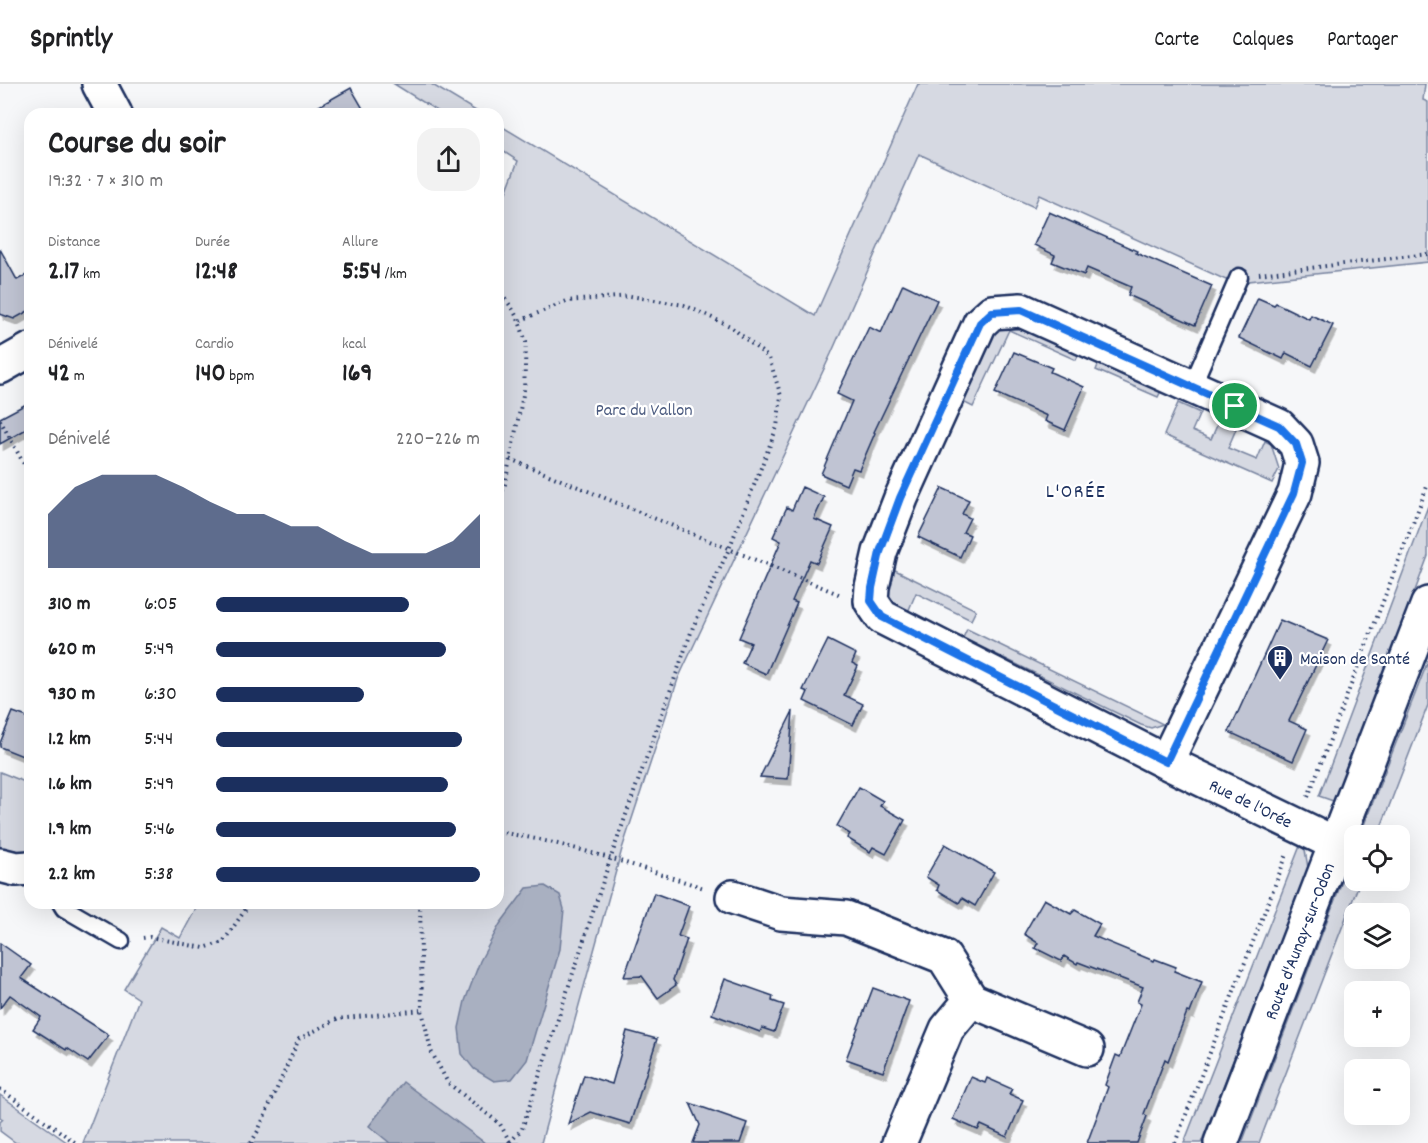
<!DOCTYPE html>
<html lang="fr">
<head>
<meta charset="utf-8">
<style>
  :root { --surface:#fff; --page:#f2f2f2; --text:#202124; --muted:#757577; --line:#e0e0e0; --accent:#1b2f5e }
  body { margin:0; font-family:Dekko,sans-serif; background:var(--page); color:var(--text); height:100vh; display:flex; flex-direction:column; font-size:22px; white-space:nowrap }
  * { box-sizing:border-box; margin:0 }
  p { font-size:20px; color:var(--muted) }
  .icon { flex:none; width:33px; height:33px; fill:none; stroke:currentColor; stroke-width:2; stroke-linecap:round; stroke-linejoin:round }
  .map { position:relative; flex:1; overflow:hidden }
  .sheet { position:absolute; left:24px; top:24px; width:480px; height:801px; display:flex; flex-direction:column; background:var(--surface); border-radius:18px; box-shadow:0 6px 24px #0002 }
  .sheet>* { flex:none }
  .tools { position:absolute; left:1344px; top:741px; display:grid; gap:12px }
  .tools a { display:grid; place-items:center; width:66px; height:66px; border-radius:12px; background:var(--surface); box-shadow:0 6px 24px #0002; font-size:30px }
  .pin { position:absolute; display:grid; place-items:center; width:51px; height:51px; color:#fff; margin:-26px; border:3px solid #fff; border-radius:50%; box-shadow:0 2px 6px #0007 }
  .round { display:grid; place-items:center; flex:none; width:63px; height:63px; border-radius:18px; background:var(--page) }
  .head { display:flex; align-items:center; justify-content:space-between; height:102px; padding:0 24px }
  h1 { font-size:33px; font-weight:700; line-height:45px }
  .stats { display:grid; grid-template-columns:repeat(3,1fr); gap:9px; height:102px; padding:6px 24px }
  .stats div { display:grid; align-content:center }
  .stats b { font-size:26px; font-weight:700 }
  .stats small { font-size:16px; font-weight:400 }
  .stats p { font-size:16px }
  .chart { height:168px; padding:12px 24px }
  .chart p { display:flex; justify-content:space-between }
  .chart svg { width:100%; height:108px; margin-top:6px; fill:var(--accent); opacity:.7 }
  ul { padding:0 24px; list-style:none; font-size:20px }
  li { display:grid; grid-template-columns:96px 72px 1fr; align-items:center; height:45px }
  li i { height:15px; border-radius:8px; background:var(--accent) }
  header { display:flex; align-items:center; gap:36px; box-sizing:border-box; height:84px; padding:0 30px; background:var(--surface); border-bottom:2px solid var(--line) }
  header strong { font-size:28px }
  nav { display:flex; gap:33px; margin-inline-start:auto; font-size:21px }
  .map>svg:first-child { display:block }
  .green { fill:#d6d9e2; stroke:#7884a0; stroke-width:1.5 }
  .water { fill:#a9b0c1; stroke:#707c99; stroke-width:1.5 }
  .building { fill:#c0c4d3; stroke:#1b2f5e; stroke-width:1.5; filter:url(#shadow) }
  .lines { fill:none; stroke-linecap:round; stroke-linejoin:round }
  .lane-casing { stroke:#1b2f5e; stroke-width:21 }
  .street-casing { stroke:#1b2f5e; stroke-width:38 }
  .secondary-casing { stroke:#1b2f5e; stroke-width:38 }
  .path { stroke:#1b2f5e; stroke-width:4; stroke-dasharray:1.5 4.5; stroke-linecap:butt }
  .lane { stroke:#fff; stroke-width:16 }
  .street { stroke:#fff; stroke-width:33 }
  .secondary { stroke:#fff; stroke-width:33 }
  .route-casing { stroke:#fff; stroke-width:12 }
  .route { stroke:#1a73e8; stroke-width:8 }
  .labels { text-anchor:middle; stroke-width:4.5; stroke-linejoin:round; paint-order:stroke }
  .park-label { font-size:18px; fill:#4a5a7f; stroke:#fff }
  .poi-label { font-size:18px; fill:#1b2f5e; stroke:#fff; text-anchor:start }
  .street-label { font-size:18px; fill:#1b2f5e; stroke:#fff }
  .neighbourhood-label { font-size:20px; letter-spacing:1.5px; fill:#1b2f5e; stroke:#fff }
</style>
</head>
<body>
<header>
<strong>Sprintly</strong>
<nav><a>Carte</a><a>Calques</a><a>Partager</a></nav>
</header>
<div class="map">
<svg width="1428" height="1059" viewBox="0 0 1428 1059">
  <defs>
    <filter id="shadow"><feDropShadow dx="3.5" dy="6" stdDeviation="0" flood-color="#0004"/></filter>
  </defs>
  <rect width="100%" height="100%" fill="#f6f7f9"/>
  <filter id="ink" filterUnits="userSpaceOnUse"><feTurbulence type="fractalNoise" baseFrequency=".0167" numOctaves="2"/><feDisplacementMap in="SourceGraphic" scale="12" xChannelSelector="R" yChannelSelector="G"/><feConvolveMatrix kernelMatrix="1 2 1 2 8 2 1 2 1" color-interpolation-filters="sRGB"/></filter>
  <g filter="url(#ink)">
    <!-- green -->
    <g class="green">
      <path d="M394 0H431L481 30H442Z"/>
      <path d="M918 0H1425L1423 16 1428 18V178L1248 197 1226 196 1039 111 1034 123 919 70 831 270 678 595 622 765 541 1059H83L139 915 124 905 161 843 180 854 199 819H498V129L518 77 498 64V40L815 232Z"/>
      <path d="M1013 235 1080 268 1076 276 1009 246 973 323 961 317 994 244Z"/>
      <path d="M1105 278 1158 302 1160 309 1158 313 1096 286 1098 281Z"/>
      <path d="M1178 319 1200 329 1192 347 1211 355 1219 337 1236 345 1228 364 1257 376 1265 357 1271 360 1279 385 1272 399 1164 351Z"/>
      <path d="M1428 422V472L1336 718 1319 712Z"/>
      <path d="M893 485 976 526 971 536 916 509 908 528C885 517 881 508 893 485Z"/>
      <path d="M967 545 1163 640 1151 644 1141 641 963 554Z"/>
      <path d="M1428 577V621L1378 751H1360Z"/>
      <path d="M0 688 30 700V768L9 770 0 768Z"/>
      <path d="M1300 762 1305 766 1308 784 1201 1059H1184Z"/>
      <path d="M1354 766V796L1360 797 1259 1059H1242Z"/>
      <path d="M0 1011 68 1059H16L0 1047V1038L3 1035 0 1033Z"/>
    </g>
    <!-- water -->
    <g class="water">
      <path d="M545 802 560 811 564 825 560 865 527 976 512 995 494 997 474 985 462 970 459 944 465 917 480 877 500 840 527 804Z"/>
      <path d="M403 998 485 1059H390L369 1042Z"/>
    </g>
    <!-- building -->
    <g class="building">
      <path d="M351 4 366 30H305Z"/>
      <path d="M1049 128 1137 167 1136 169 1212 202 1195 241 1128 211 1131 203 1087 184 1084 191 1052 178 1055 171 1034 161Z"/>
      <path d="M0 165 17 196 30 189V226L14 235 0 230Z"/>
      <path d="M903 200 937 216 874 348 875 349 859 386 853 384 846 401 821 390 852 317 837 310 869 243 881 249Z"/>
      <path d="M1258 214 1274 221 1276 219 1309 235 1311 231 1333 241 1312 282 1286 269 1283 275 1239 254Z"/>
      <path d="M1014 268 1052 284 1050 288 1084 303 1065 346 1045 337 1047 332 995 309Z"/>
      <path d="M30 318V343L0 360V334Z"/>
      <path d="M802 403 824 413 814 435 833 443 817 479 810 476 792 517 797 519 766 590 742 579 751 559 739 554 781 457 773 453 787 423 792 426Z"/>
      <path d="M942 404 969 416 962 430 970 434 963 448 970 451 960 473 918 453Z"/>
      <path d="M1280 536 1328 556 1289 637 1307 645 1293 677 1229 648Z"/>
      <path d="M828 556 856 570 852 579 858 582 844 611 863 620 853 641 804 617 808 608 803 606Z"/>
      <path d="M793 627 788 695 760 693Z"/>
      <path d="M13 628 30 634V675L0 663V659Z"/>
      <path d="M859 703 883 717 880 722 905 736 886 770 873 763 870 768 847 754 850 750 837 742Z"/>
      <path d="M945 760 994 788 975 822 962 814 959 819 937 806 939 801 926 793Z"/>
      <path d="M654 809 689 822 678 852 687 855 673 896 676 901 658 914 642 892 624 893Z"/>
      <path d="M1044 815 1071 830 1075 826 1100 840 1093 852 1154 877 1155 875 1176 883 1174 887 1202 898 1190 929 1187 928 1168 977 1165 975 1144 1030 1147 1032 1137 1059H1087L1108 1003 1105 1001 1116 971 1120 973 1141 920 1137 918 1143 903 1078 878 1077 880 1064 872 1061 877 1035 864 1038 859 1024 850Z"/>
      <path d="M0 859 31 881 21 894 109 951 88 978 67 964 66 966 33 945 41 933 10 911 0 924Z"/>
      <path d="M725 895 773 912 772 917 784 921 774 948 762 944 760 948 712 930Z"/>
      <path d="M873 904 909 917 883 988 846 975Z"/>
      <path d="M627 947 657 955 630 1040 591 1028 568 1040 584 991 612 1000Z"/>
      <path d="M971 993 985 999 987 994 1012 1005 1009 1010 1023 1016 1007 1053 981 1041 978 1046 953 1035Z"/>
      <path d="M690 1019 747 1039 740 1059H693L700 1041Z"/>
    </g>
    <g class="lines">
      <!-- lane casing -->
      <g class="lane-casing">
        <g id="lane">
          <path d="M1192 302 1239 193"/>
          <path d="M61 819 64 824 121 857"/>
        </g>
      </g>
      <!-- street casing -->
      <g class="street-casing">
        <g id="street">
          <path d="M99 0 115 30"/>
          <path d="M0 283 30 266"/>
          <path d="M1166 678 1295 409 1302 379 1296 360 1279 342 1021 226 992 228 980 239 901 414 880 468 872 503 871 517 882 533 1166 678 1336 760"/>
          <path d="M0 781 16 785 30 784"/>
          <path d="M733 813 781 829 846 834 944 873 971 916"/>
          <path d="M899 1059 947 945 971 916 1087 965"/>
        </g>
      </g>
      <!-- secondary casing -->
      <g class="secondary-casing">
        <path id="secondary" d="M1221 1059 1428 520"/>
      </g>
      <!-- path -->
      <g class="path">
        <path d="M1259 190 1428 170"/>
        <path d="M498 205 512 224 519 237 526 258 524 306 505 400 498 420"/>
        <path d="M0 336 30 391"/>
        <path d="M510 375 841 511"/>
        <path d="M1308 713 1428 400"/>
        <path d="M498 748C569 759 636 782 704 804"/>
        <path d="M420 819 422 926 431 967 448 999 500 1040 510 1058"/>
        <path d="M143 854 150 853 204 864 223 858 250 819"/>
        <path d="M0 1005 76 1059"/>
        <path d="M510 1058 522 1045 611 773 693 543 729 465 777 343 781 312 769 274 730 242 684 221 630 212 567 217 519 237"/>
        <path d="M251 1059 258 1047 299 955 337 935 422 926"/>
        <path d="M1175 1059 1287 770"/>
      </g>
      <!-- lane -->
      <use href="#lane" class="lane"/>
      <!-- street -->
      <use href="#street" class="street"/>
      <!-- secondary -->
      <use href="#secondary" class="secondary"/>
    </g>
  </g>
  <g class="lines" filter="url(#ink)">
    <!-- route casing -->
    <g class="route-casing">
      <path id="route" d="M1021 226 1279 342 1296 360 1302 379 1294 409 1166 678 882 533 871 517 872 504 880 468 900 414 980 239 992 228Z"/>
    </g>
    <!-- route -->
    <use href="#route" class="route"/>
  </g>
  <!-- icons -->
  <defs>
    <g id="building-pin" transform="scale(1.35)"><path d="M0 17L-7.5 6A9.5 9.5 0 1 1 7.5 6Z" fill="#1b2f5e" stroke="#fff"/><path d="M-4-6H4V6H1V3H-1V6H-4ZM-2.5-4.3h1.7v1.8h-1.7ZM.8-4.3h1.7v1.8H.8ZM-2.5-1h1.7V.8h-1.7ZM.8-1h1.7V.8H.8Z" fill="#fff"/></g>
  </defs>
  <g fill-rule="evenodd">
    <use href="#building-pin" x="1280" y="574"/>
  </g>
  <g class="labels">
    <!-- park labels -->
    <g class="park-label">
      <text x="644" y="331">Parc du Vallon</text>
    </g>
    <!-- poi labels -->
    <g class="poi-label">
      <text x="1300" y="580">Maison de Santé</text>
    </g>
    <!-- street labels -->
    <g class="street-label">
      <text transform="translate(1251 719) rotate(26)" y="6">Rue de l'Orée</text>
      <text transform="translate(1299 857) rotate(-69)" y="6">Route d'Aunay-sur-Odon</text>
    </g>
    <!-- neighbourhood labels -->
    <g class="neighbourhood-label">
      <text x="1076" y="413">L'ORÉE</text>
    </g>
  </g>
</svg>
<div class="tools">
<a><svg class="icon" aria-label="locate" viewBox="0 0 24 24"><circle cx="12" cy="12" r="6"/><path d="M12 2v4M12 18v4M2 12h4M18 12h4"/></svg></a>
<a><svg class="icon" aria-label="layers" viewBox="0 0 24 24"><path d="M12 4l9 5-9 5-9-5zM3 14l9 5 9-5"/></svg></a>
<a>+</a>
<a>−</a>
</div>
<div class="pin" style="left:1235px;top:322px;background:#1e9e55"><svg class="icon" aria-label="arrive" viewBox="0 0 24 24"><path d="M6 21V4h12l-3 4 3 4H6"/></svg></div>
<section class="sheet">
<div class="head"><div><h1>Course du soir</h1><p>19:32 · 7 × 310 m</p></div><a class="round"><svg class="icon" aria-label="share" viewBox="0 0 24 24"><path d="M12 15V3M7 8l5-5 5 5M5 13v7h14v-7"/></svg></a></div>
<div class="stats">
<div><p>Distance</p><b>2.17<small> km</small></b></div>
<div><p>Durée</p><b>12:48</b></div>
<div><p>Allure</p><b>5:54<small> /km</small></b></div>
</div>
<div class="stats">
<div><p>Dénivelé</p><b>42<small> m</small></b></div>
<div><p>Cardio</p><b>140<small> bpm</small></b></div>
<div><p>kcal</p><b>169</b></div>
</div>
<div class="chart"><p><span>Dénivelé</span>220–226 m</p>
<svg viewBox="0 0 160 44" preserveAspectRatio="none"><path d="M0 44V22L10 11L20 6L30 6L40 6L50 11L60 17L70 22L80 22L90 27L100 27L110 33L120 38L130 38L140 38L150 33L160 22V44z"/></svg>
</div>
<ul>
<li><b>310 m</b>6:05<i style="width:73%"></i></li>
<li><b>620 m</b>5:49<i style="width:87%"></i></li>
<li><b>930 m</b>6:30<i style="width:56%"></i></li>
<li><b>1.2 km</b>5:44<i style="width:93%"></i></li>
<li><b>1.6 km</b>5:49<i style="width:88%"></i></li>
<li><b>1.9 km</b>5:46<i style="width:91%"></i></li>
<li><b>2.2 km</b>5:38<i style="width:100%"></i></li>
</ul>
</section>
</div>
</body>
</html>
